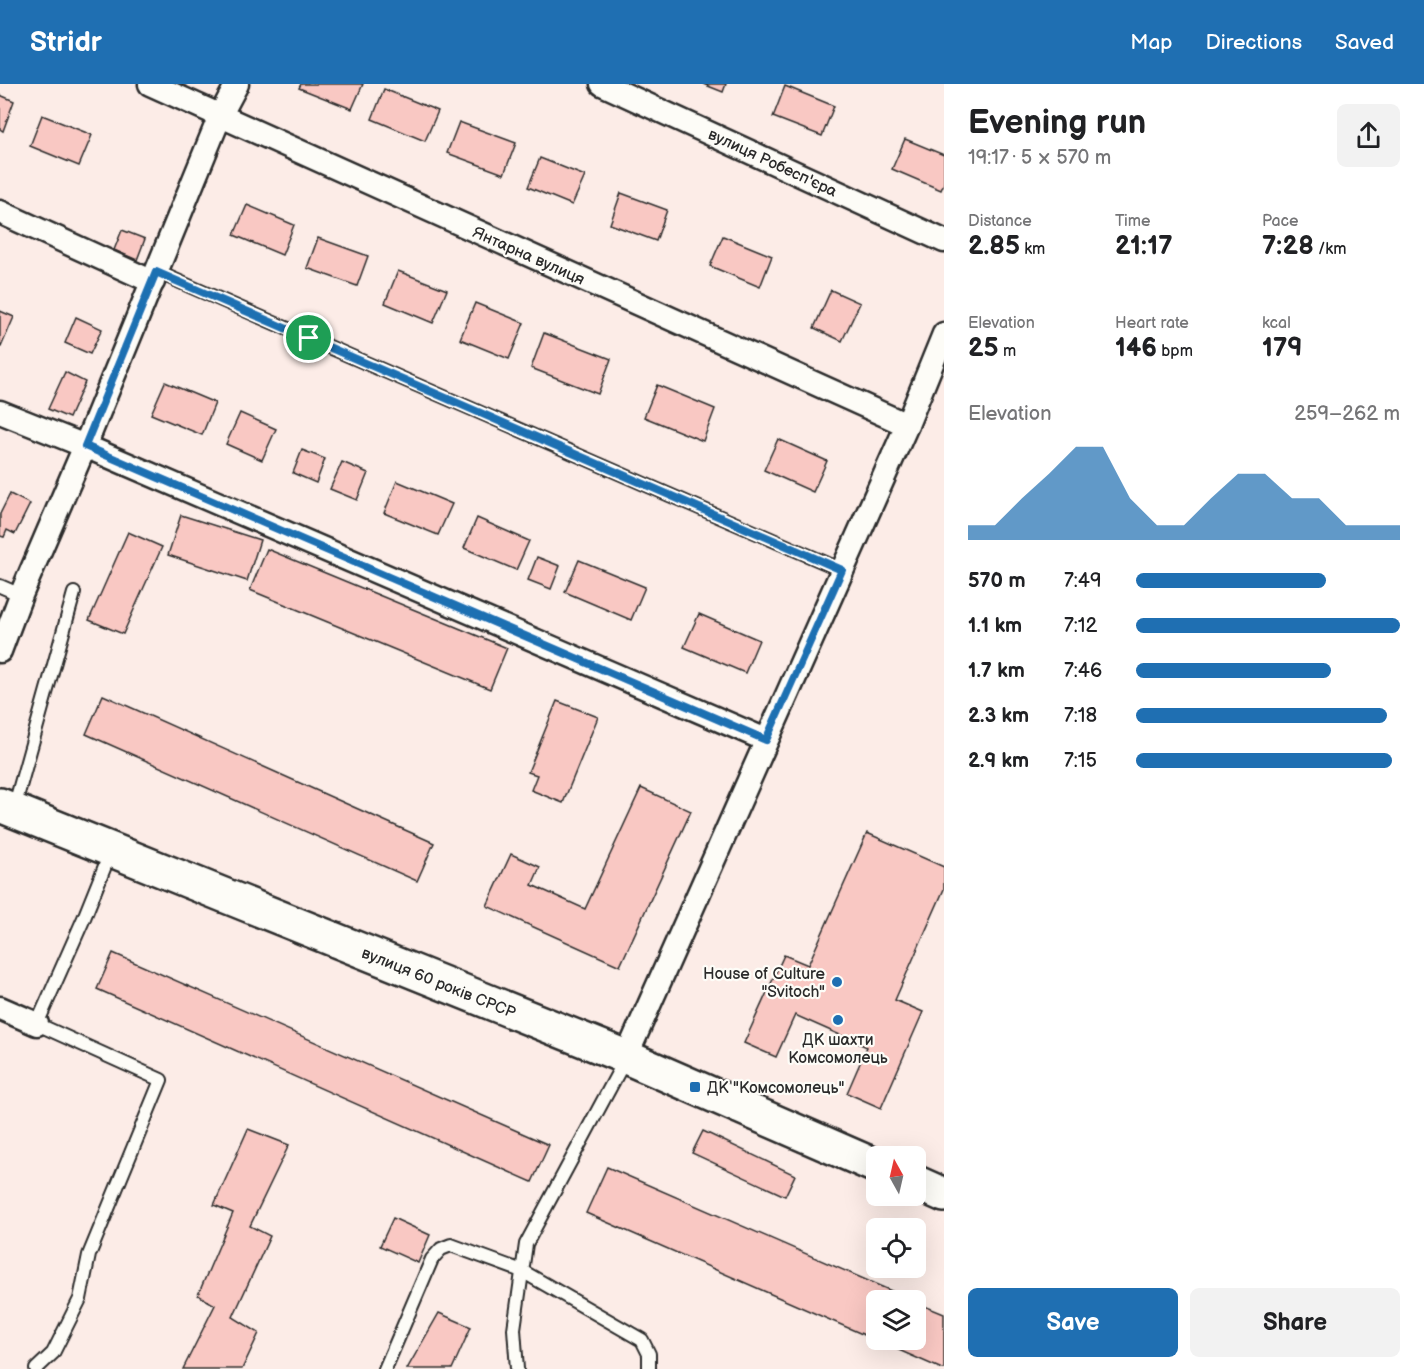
<!DOCTYPE html>
<html lang="en">
<head>
<meta charset="utf-8">
<style>
  :root { --surface:#fff; --page:#f2f2f2; --text:#202124; --muted:#757577; --accent:#1f6fb2 }
  body { margin:0; font-family:"Balsamiq Sans",sans-serif; background:var(--page); color:var(--text); height:100vh; display:flex; flex-direction:column; font-size:22px; white-space:nowrap }
  * { box-sizing:border-box; margin:0 }
  p { font-size:20px; color:var(--muted) }
  .icon { flex:none; width:33px; height:33px; fill:none; stroke:currentColor; stroke-width:2; stroke-linecap:round; stroke-linejoin:round }
  .map { position:relative; flex:1; overflow:hidden }
  .side { display:flex; flex-direction:column; background:var(--surface); width:480px }
  .side>* { flex:none }
  .needle { width:39px; rotate:352deg }
  .controls { position:absolute; left:866px; top:1062px; display:grid; gap:12px }
  .controls a { display:grid; place-items:center; width:60px; height:60px; border-radius:9px; background:var(--surface); box-shadow:0 6px 24px #0002; font-size:30px }
  .pin { position:absolute; display:grid; place-items:center; width:51px; height:51px; color:#fff; margin:-26px; border:3px solid #fff; border-radius:50%; box-shadow:0 2px 6px #0007 }
  .round { display:grid; place-items:center; flex:none; width:63px; height:63px; border-radius:9px; background:var(--page) }
  .headline { display:flex; align-items:center; justify-content:space-between; height:102px; padding:0 24px }
  h1 { font-size:33px; font-weight:600; line-height:45px }
  .figures { display:grid; grid-template-columns:repeat(3,1fr); gap:9px; height:102px; padding:6px 24px }
  .figures div { display:grid; align-content:center }
  .figures b { font-size:26px; font-weight:600 }
  .figures small { font-size:16px; font-weight:400 }
  .figures p { font-size:16px }
  .chart { height:168px; padding:12px 24px }
  .chart p { display:flex; justify-content:space-between }
  .chart svg { width:100%; height:108px; margin-top:6px; fill:var(--accent); opacity:.7 }
  .primary-button { display:flex; gap:12px; margin-top:auto; padding:12px 24px }
  .primary-button a { flex:1; height:69px; border-radius:9px; background:var(--accent); color:#fff; font-size:24px; font-weight:600; line-height:69px; text-align:center }
  .primary-button a+a { background:var(--page); color:var(--text) }
  ul { padding:0 24px; list-style:none; font-size:20px }
  li { display:grid; grid-template-columns:96px 72px 1fr; align-items:center; height:45px }
  li i { height:15px; border-radius:8px; background:var(--accent) }
  header { display:flex; align-items:center; gap:36px; box-sizing:border-box; height:84px; padding:0 30px; background:var(--accent); color:#fff }
  header strong { font-size:28px }
  nav { display:flex; gap:33px; margin-inline-start:auto; font-size:21px }
  main { display:flex; flex:1; min-height:0 }
  .map>svg:first-child { display:block }
  .building { fill:#f9c8c3; stroke:#2b2b2b; stroke-width:1.5 }
  .lines { fill:none; stroke-linecap:round; stroke-linejoin:round }
  .lane-casing { stroke:#2b2b2b; stroke-width:16 }
  .street-casing { stroke:#2b2b2b; stroke-width:27 }
  .secondary-casing { stroke:#2b2b2b; stroke-width:38 }
  .lane { stroke:#fdfcf7; stroke-width:12 }
  .street { stroke:#fdfcf7; stroke-width:22 }
  .secondary { stroke:#fdfcf7; stroke-width:33 }
  .route-casing { stroke:#fff; stroke-width:12 }
  .route { stroke:#1f6fb2; stroke-width:8 }
  .poi-dot { fill:#1f6fb2; stroke:#fdfcf7; stroke-width:2 }
  .labels { text-anchor:middle; stroke-width:4.5; stroke-linejoin:round; paint-order:stroke }
  .street-label { font-size:16px; fill:#2b2b2b; stroke:#fdfcf7 }
  .poi-label { font-size:16px; fill:#2b2b2b; stroke:#fdfcf7; text-anchor:end }
</style>
</head>
<body>
<header>
<strong>Stridr</strong>
<nav><a>Map</a><a>Directions</a><a>Saved</a></nav>
</header>
<main>
<div class="map">
<svg width="944" height="1285" viewBox="0 0 944 1285">
  <rect width="100%" height="100%" fill="#fcece7"/>
  <filter id="ink" filterUnits="userSpaceOnUse"><feTurbulence type="fractalNoise" baseFrequency=".0167" numOctaves="2"/><feDisplacementMap in="SourceGraphic" scale="12" xChannelSelector="R" yChannelSelector="G"/><feConvolveMatrix kernelMatrix="1 2 1 2 8 2 1 2 1" color-interpolation-filters="sRGB"/></filter>
  <g filter="url(#ink)">
    <!-- building -->
    <g class="building">
      <path d="M301 0H363L352 25 299 4Z"/>
      <path d="M703 0H726L723 8Z"/>
      <path d="M785 2 834 22 822 52 773 33Z"/>
      <path d="M384 5 438 27 425 57 372 35Z"/>
      <path d="M0 11 14 17 3 47 0 45Z"/>
      <path d="M42 31 92 51 79 82 30 62Z"/>
      <path d="M459 38 516 59 504 90 447 69Z"/>
      <path d="M905 55 944 71V99L941 106 892 85Z"/>
      <path d="M540 74 585 92 572 121 528 103Z"/>
      <path d="M621 109 667 126 656 157 610 140Z"/>
      <path d="M247 121 294 141 282 171 234 151Z"/>
      <path d="M122 146 145 155 137 176 114 166Z"/>
      <path d="M723 152 772 172 760 203 710 182Z"/>
      <path d="M318 154 368 172 357 202 307 184Z"/>
      <path d="M398 187 447 206 433 239 385 219Z"/>
      <path d="M831 206 860 219 842 257 814 244Z"/>
      <path d="M475 219 524 239 509 275 460 255Z"/>
      <path d="M0 227 14 233 1 263H0Z"/>
      <path d="M76 233 102 245 90 270 65 259Z"/>
      <path d="M544 249 611 275 598 310 531 284Z"/>
      <path d="M65 288 85 298 69 334 48 325Z"/>
      <path d="M165 298 215 319 202 351 151 330Z"/>
      <path d="M657 301 715 325 703 357 644 333Z"/>
      <path d="M240 329 276 345 262 376 226 360Z"/>
      <path d="M778 355 827 377 813 408 764 386Z"/>
      <path d="M302 366 325 375 316 399 293 389Z"/>
      <path d="M342 378 368 389 357 416 330 405Z"/>
      <path d="M397 397 452 420 438 451 384 429Z"/>
      <path d="M10 410 30 420 15 450 7 446 4 453 0 452V430Z"/>
      <path d="M181 431 260 456 247 497 168 471Z"/>
      <path d="M477 434 529 457 516 486 464 464Z"/>
      <path d="M128 448 162 463 123 550 89 536Z"/>
      <path d="M267 465 507 564 490 605 250 506Z"/>
      <path d="M537 473 560 482 551 505 528 496Z"/>
      <path d="M579 476 645 503 631 536 565 508Z"/>
      <path d="M699 530 759 556 745 589 684 563Z"/>
      <path d="M103 611 434 759 417 797 86 650Z"/>
      <path d="M557 617 598 633 563 719 531 706 537 691 528 688Z"/>
      <path d="M641 704 691 727 620 882 487 822 511 770 540 783 532 801 585 825Z"/>
      <path d="M867 749 944 783V805L895 916 923 928 881 1024 847 1009 867 963 795 931 776 973 744 959 784 871 808 881Z"/>
      <path d="M113 869 549 1061 532 1098 97 905Z"/>
      <path d="M248 1045 289 1061 250 1142 270 1152 233 1233 259 1249 242 1285H183L215 1221 198 1211 233 1129 214 1121Z"/>
      <path d="M703 1047 795 1091 785 1112 692 1069Z"/>
      <path d="M607 1083 912 1216H876V1256H915V1218L944 1230V1285H942L586 1129Z"/>
      <path d="M393 1134 430 1151 418 1179 380 1162Z"/>
      <path d="M439 1229 471 1243 452 1285H407Z"/>
    </g>
    <g class="lines">
      <!-- lane casing -->
      <g class="lane-casing">
        <g id="lane">
          <path d="M157 188 842 486"/>
          <path d="M0 502 21 511"/>
          <path d="M14 724 74 509"/>
          <path d="M36 1285 53 1269 80 1215 89 1171 161 996 37 940 84 834 111 767"/>
          <path d="M385 1285 432 1175 441 1165 451 1161 522 1187 642 1256 649 1270V1285"/>
          <path d="M517 1285 514 1245 526 1160 626 974"/>
        </g>
      </g>
      <!-- street casing -->
      <g class="street-casing">
        <g id="street">
          <path d="M150 0 907 341"/>
          <path d="M602 0 944 157"/>
          <path d="M0 128 153 198"/>
          <path d="M0 328 85 362 766 656"/>
          <path d="M0 567 21 511 85 362 220 32 237 0"/>
          <path d="M0 924 37 940"/>
          <path d="M626 973 907 341 944 250"/>
        </g>
      </g>
      <!-- secondary casing -->
      <g class="secondary-casing">
        <g id="secondary">
          <path d="M0 721 626 973 876 1082"/>
          <path d="M915 1098 944 1111"/>
        </g>
      </g>
      <!-- lane -->
      <use href="#lane" class="lane"/>
      <!-- street -->
      <use href="#street" class="street"/>
      <!-- secondary -->
      <use href="#secondary" class="secondary"/>
    </g>
  </g>
  <g class="lines" filter="url(#ink)">
    <!-- route casing -->
    <g class="route-casing">
      <path id="route" d="M156 188 842 486 766 656 85 362Z"/>
    </g>
    <!-- route -->
    <use href="#route" class="route"/>
  </g>
  <!-- markers -->
  <g class="poi-dot">
    <circle cx="837" cy="898" r="6"/>
    <circle cx="838" cy="936" r="6"/>
    <rect x="689" y="997" width="12" height="12" rx="3"/>
  </g>
  <g class="labels">
    <!-- street labels -->
    <g class="street-label">
      <text transform="translate(773 78) rotate(25)" y="6">вулиця Робесп'єра</text>
      <text transform="translate(529 171) rotate(24)" y="6">Янтарна вулиця</text>
      <text transform="translate(439 898) rotate(22)" y="6">вулиця 60 років СРСР</text>
    </g>
    <!-- poi labels -->
    <g class="poi-label">
      <text x="825" y="895">House of Culture<tspan x="825" dy="18">"Svitoch"</tspan></text>
      <text x="838" y="961" text-anchor="middle">ДК шахти<tspan x="838" dy="18">Комсомолець</tspan></text>
      <text x="707" y="1009" text-anchor="start">ДК "Комсомолець"</text>
    </g>
  </g>
</svg>
<div class="controls">
<a><svg class="needle" viewBox="-14 -14 28 28"><path d="M0-13l5 13h-10z" fill="#e53935"/><path d="M0 13l5-13h-10z" fill="#757577"/></svg></a>
<a><svg class="icon" aria-label="locate" viewBox="0 0 24 24"><circle cx="12" cy="12" r="6"/><path d="M12 2v4M12 18v4M2 12h4M18 12h4"/></svg></a>
<a><svg class="icon" aria-label="layers" viewBox="0 0 24 24"><path d="M12 4l9 5-9 5-9-5zM3 14l9 5 9-5"/></svg></a>
</div>
<div class="pin" style="left:309px;top:254px;background:#1e9e55"><svg class="icon" aria-label="arrive" viewBox="0 0 24 24"><path d="M6 21V4h12l-3 4 3 4H6"/></svg></div>
</div>
<section class="side">
<div class="headline"><div><h1>Evening run</h1><p>19:17 · 5 × 570 m</p></div><a class="round"><svg class="icon" aria-label="share" viewBox="0 0 24 24"><path d="M12 15V3M7 8l5-5 5 5M5 13v7h14v-7"/></svg></a></div>
<div class="figures">
<div><p>Distance</p><b>2.85<small> km</small></b></div>
<div><p>Time</p><b>21:17</b></div>
<div><p>Pace</p><b>7:28<small> /km</small></b></div>
</div>
<div class="figures">
<div><p>Elevation</p><b>25<small> m</small></b></div>
<div><p>Heart rate</p><b>146<small> bpm</small></b></div>
<div><p>kcal</p><b>179</b></div>
</div>
<div class="chart"><p><span>Elevation</span>259–262 m</p>
<svg viewBox="0 0 160 44" preserveAspectRatio="none"><path d="M0 44V38L10 38L20 27L30 17L40 6L50 6L60 27L70 38L80 38L90 27L100 17L110 17L120 27L130 27L140 38L150 38L160 38V44z"/></svg>
</div>
<ul>
<li><b>570 m</b>7:49<i style="width:72%"></i></li>
<li><b>1.1 km</b>7:12<i style="width:100%"></i></li>
<li><b>1.7 km</b>7:46<i style="width:74%"></i></li>
<li><b>2.3 km</b>7:18<i style="width:95%"></i></li>
<li><b>2.9 km</b>7:15<i style="width:97%"></i></li>
</ul>
<div class="primary-button"><a>Save</a><a>Share</a></div>
</section>
</main>
</body>
</html>
